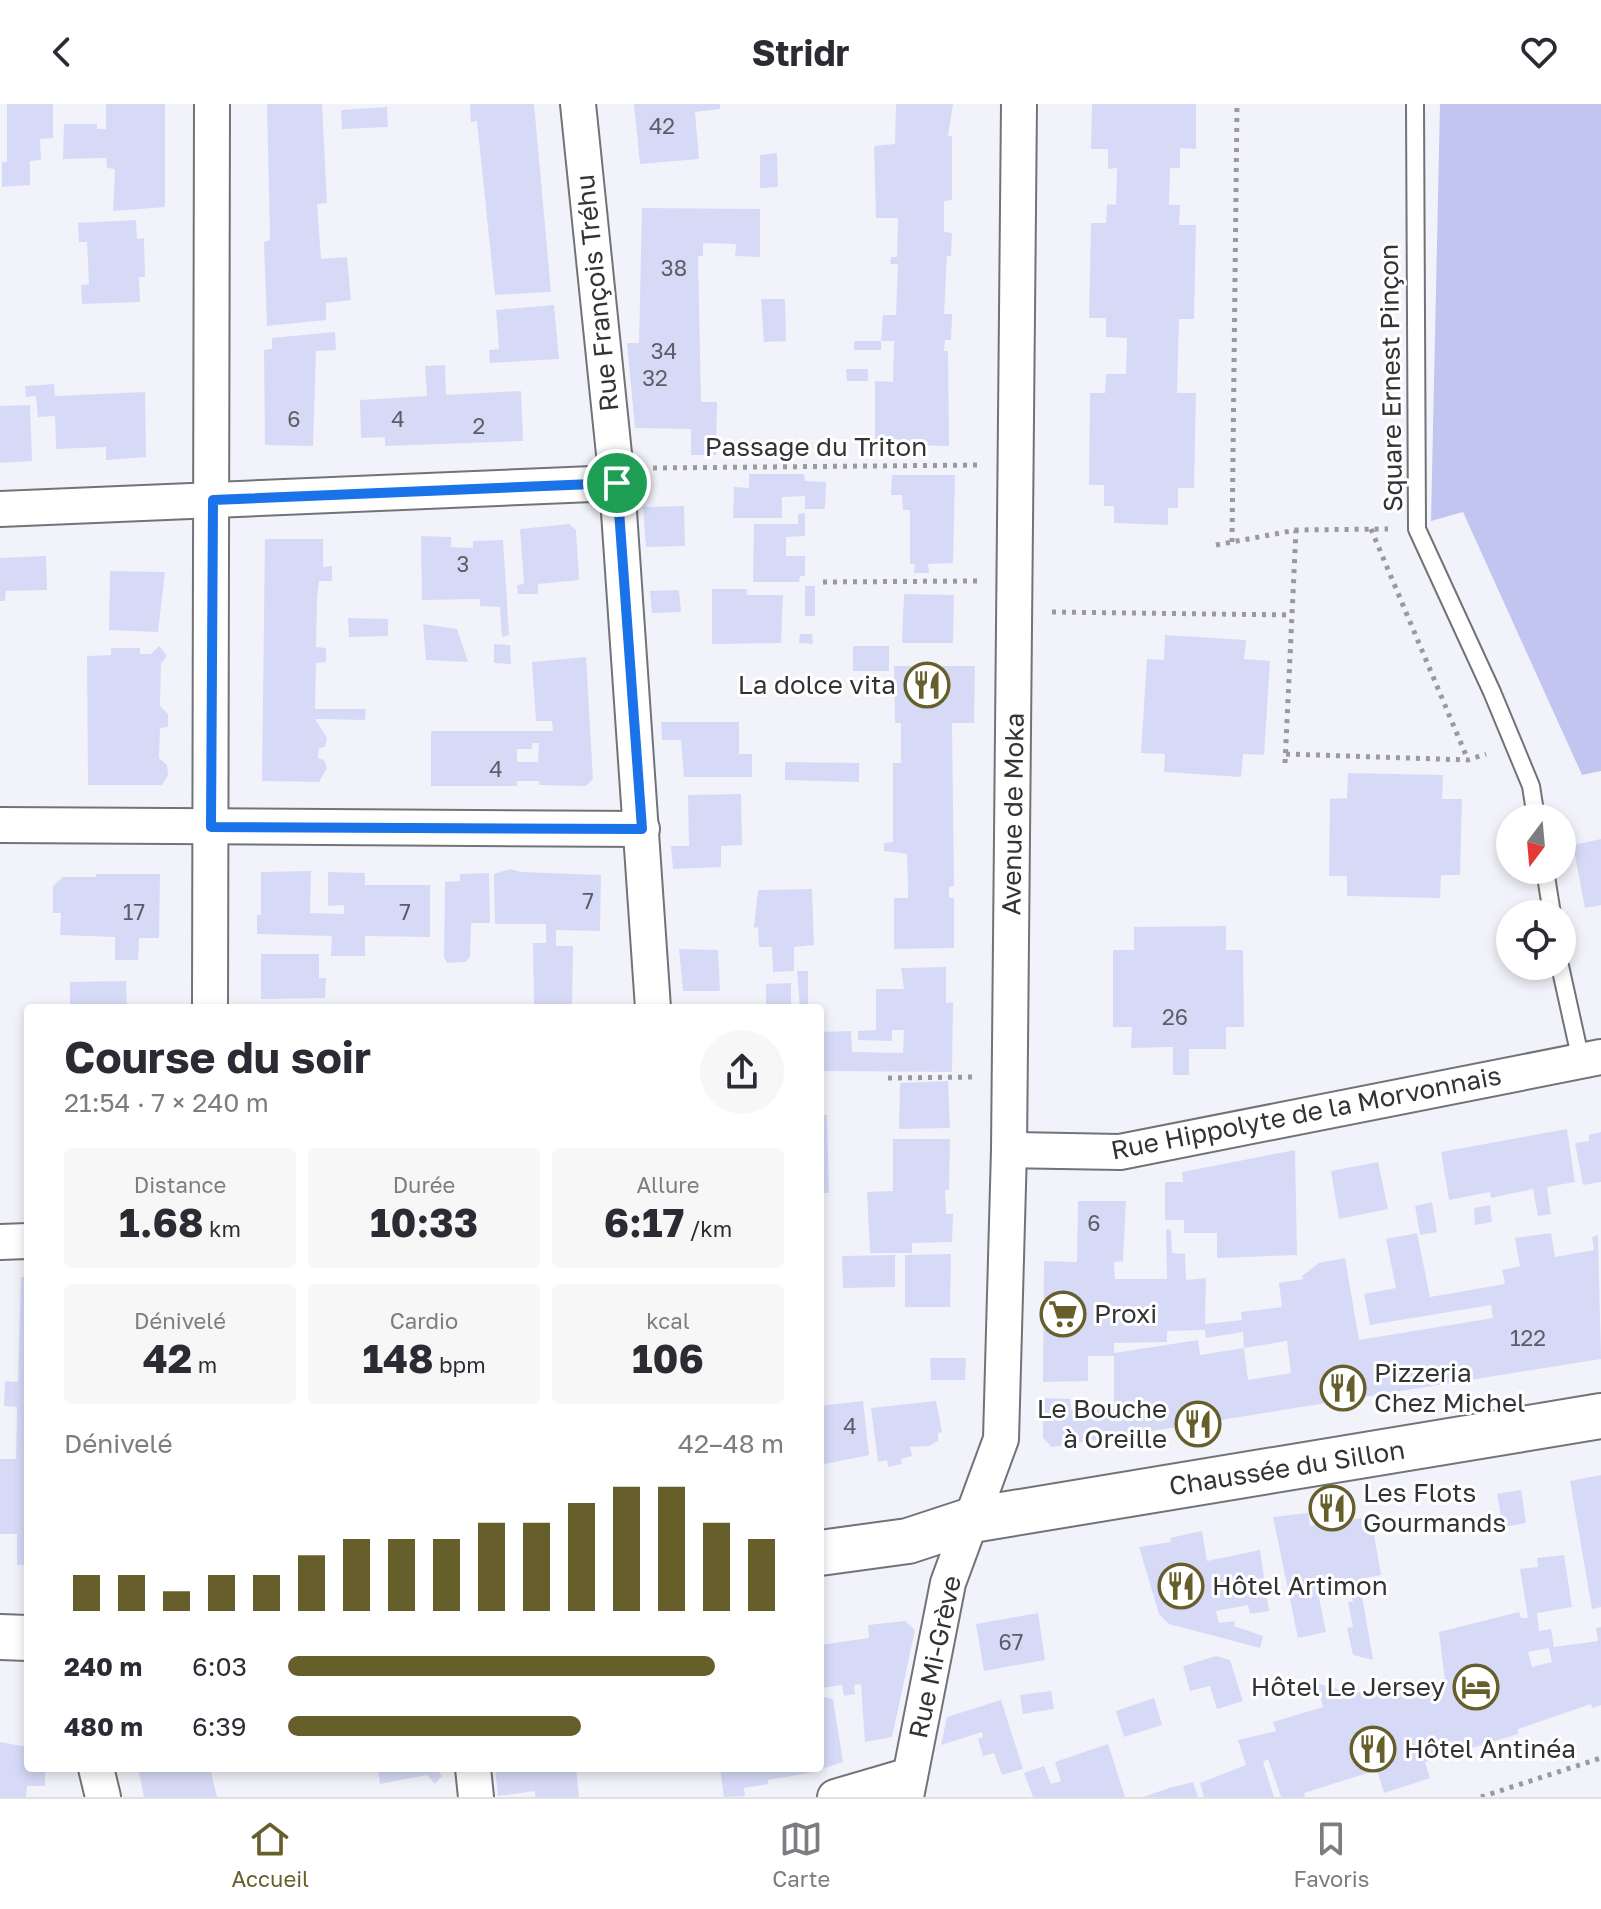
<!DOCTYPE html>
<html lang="fr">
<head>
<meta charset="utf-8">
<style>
  :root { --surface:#fff; --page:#f7f7f7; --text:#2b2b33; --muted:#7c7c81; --line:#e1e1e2; --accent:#675f2b }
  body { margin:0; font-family:"Golos Text",sans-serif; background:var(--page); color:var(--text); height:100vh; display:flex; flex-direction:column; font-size:30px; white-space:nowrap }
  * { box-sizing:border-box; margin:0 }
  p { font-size:26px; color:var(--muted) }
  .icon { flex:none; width:44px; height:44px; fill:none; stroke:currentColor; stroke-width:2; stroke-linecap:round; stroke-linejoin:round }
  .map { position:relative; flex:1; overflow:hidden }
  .drawer { position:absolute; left:24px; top:900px; width:800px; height:768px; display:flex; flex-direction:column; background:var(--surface); border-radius:8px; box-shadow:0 4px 12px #0003 }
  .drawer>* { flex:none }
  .needle { width:52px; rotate:196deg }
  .tools { position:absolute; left:1496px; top:700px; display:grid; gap:16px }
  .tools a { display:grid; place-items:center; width:80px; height:80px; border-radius:50%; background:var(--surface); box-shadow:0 4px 12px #0003; font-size:40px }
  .pin { position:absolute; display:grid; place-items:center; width:68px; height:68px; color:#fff; margin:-34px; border:4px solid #fff; border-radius:50%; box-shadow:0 2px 8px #0007 }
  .round { display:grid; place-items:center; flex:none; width:84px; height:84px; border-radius:42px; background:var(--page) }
  .head { display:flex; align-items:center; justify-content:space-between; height:136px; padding:0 40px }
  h1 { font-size:44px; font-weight:700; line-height:60px }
  .metrics { display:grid; grid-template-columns:repeat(3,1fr); gap:12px; height:136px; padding:8px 40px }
  .metrics div { display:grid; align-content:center; border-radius:8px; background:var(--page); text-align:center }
  .metrics b { font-size:40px; font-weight:700 }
  .metrics small { font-size:22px; font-weight:400 }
  .metrics p { font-size:22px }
  .chart { height:224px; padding:16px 40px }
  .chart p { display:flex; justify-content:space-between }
  .chart svg { width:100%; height:144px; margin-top:8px; stroke:var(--accent); stroke-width:6 }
  ul { padding:0 40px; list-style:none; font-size:26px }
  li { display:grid; grid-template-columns:128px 96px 1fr; align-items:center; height:60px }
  li i { height:20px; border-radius:10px; background:var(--accent) }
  header { display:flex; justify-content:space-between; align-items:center; height:104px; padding:0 40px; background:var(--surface); font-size:36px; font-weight:700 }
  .tab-bar { display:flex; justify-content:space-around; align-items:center; height:112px; border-top:2px solid var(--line); background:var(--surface); font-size:22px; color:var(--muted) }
  .tab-bar a { display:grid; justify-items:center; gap:4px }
  .tab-bar .selected { color:var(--accent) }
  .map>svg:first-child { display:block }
  .green { fill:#c1c5f0 }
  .building { fill:#d6daf7; fill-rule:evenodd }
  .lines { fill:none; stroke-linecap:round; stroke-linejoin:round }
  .lane-casing { stroke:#727379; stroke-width:20 }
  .street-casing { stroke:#727379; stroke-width:38 }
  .secondary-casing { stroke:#727379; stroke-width:48 }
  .path { stroke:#99999e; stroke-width:5; stroke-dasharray:4 6; stroke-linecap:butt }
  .lane { stroke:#fff; stroke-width:16 }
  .street { stroke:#fff; stroke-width:34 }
  .secondary { stroke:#fff; stroke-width:44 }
  .route-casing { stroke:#fff; stroke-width:16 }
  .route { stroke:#1a73e8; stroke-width:10 }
  .labels { text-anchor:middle; stroke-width:6; stroke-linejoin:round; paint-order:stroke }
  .number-label { font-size:22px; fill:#5c5d66 }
  .street-label { font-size:26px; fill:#333335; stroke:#fff }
  .poi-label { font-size:26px; fill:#333335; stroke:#fff; text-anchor:start }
</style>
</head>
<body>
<header><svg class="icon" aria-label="back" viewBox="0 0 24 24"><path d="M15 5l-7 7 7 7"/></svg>Stridr<svg class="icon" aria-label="heart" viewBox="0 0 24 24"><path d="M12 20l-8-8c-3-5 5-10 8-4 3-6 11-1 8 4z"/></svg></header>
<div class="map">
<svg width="1601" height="1693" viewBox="0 0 1601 1693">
  <rect width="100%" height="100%" fill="#f2f3fa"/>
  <!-- green -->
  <path class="green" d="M1440 0H1601V667L1582 671 1463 408 1431 417Z"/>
  <!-- building -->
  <g class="building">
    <path d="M7 0H53V34L40 35 41 56 30 57V81L2 83V58H7Z"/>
    <path d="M106 0H165V103L113 107 115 65 107 64 106 54 63 55 64 20H97V25H106Z"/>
    <path d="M267 0H322L327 99 317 100 321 155 347 153 351 196 326 199V216L267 222 264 138 270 136Z"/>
    <path d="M470 0H534L551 188 495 191 477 17 471 18Z"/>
    <path d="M634 0H720V5L695 8 699 55 640 60Z"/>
    <path d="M896 0H953L948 32H952V96L944 97V128L952 129 951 152H947L944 210H952L951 236H945L944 247H948L949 342 898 341V335L875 336V277L893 278 894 237H881L883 211H896L898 160H890L891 153H897L898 114H876L874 42 895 40Z"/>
    <path d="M1092 0H1196V45L1180 44V64H1170L1169 101H1180L1179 121H1196L1194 215H1179L1177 289H1196L1194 384H1178V404H1168V421L1114 419V402H1104V381H1089L1090 289H1105L1106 270H1126L1127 234 1106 233V214H1089L1091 119H1106L1107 100 1116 101 1117 64 1108 65V45H1091Z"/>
    <path d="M387 3 388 23 342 25 341 6Z"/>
    <path d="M777 49 778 83 760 84V51Z"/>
    <path d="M642 104 760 105V153L735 152 736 140 703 139V152H698L701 298H717L716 351H691V325L635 324 627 239H639Z"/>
    <path d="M136 116 137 135 144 134 145 173H139L140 198 82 200 81 181 89 180 87 138H79L78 119Z"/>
    <path d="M761 195H785L786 237 764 238Z"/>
    <path d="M554 201 559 255 490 259 489 246 499 245 496 206Z"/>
    <path d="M335 228 336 246 316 247 313 342 265 341 264 246 272 245V234Z"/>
    <rect x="854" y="237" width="27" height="9"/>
    <path d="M445 261 446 291 521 287 523 337 385 342V333L361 334 360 296 427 292 425 262Z"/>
    <path d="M846 265H868V277H847Z"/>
    <path d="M54 280 55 292 145 288 146 353 106 356V343L56 345 55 312 38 313 36 292 26 293 25 282Z"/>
    <path d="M30 301 32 357 0 359V302Z"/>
    <path d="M749 370H804L805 377 826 378 825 405H805V392L782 393V414H733L734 383 749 384Z"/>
    <path d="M892 371H955L953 459 928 460 929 469H914L915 460H910V406H903L902 391H891Z"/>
    <path d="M684 402 685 442 646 443 643 403Z"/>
    <path d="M805 409V432L786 433V452H805V472H800L799 478H753L754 420H798V410Z"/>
    <path d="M569 420 576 426 579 476 538 480V490H518L517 481 524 480 520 425Z"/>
    <path d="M421 432 451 433V443L473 444V437L503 436 509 531 502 533 500 503 480 502V495L422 496Z"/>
    <path d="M265 435H323V463L332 462V477H319L317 496 316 543 326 544V558L316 559 315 605H366L365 616 315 615 327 634 325 643 319 644 318 654 324 656 327 664 319 678 262 677Z"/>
    <path d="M46 452 47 486 6 487 5 497H0V454Z"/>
    <path d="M110 467 165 468 158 528 109 526Z"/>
    <rect x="805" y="482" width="10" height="30"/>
    <path d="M712 485H747V491H783L781 539 712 540Z"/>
    <path d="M679 486 681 508 652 509 650 487Z"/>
    <path d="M904 490 954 491 953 539H902Z"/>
    <path d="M348 514 388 515V532L349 533Z"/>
    <path d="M423 520 457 525 468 558 426 556Z"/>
    <path d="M800 530H812L813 540 799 539Z"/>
    <path d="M1165 531 1246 536 1244 555 1270 557 1264 651 1243 650 1241 673 1164 668 1165 650 1141 649 1147 555 1164 556Z"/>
    <path d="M494 540 510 541 511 560 494 559Z"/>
    <path d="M159 542 167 552 161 559 160 602 168 610V623L160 624 159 654 167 661 168 671 162 681H88L87 552 111 551V544H140V550H151Z"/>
    <rect x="853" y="542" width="36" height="25"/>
    <path d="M586 553 593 675 586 682 539 681V677H517V682H431V627H553L552 617H536L532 558ZM532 639H539L538 658H517V645H532Z"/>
    <path d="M894 562H975L974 619H952L954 782 949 783V794H954V844L894 845V794H908V784L907 750 884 747V739L893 738V659H901V619H895Z"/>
    <path d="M661 618H739V650H752V673H684L681 636H662Z"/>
    <path d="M785 658 859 659V678L785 676Z"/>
    <path d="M1348 669 1443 671 1442 695H1462L1460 771H1441L1440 794 1347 792V772H1329L1330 695 1347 694Z"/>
    <path d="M741 690 742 741 721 742V763L673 765 671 742H689L688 691Z"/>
    <path d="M1601 735V801L1585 804 1573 741Z"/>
    <path d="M510 765 521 768 601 771 600 827 556 826V842H573L572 904 534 900 533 839H546V820H495L494 770Z"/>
    <path d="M311 767 310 809 344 810V801L328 802V768L365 769V781H430V833L365 832V852H331L332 832 257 830V811H261V768Z"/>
    <path d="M489 769 490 819H471L470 853 465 858 447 859 444 853 445 778 460 777V770Z"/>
    <path d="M96 770H160L159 834H139L138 856H115V833L60 831 61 809H53V782L63 773H96Z"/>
    <path d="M812 785 814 841 794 843V867L773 868 772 843H759L758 823 754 824 758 786Z"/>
    <path d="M1226 822V846H1243L1244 923H1226V945H1189V971H1173V943L1131 944 1132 923H1113V846H1134V823Z"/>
    <path d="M679 845 718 846 720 887H683Z"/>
    <path d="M261 850H319V874H326L325 894 261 895Z"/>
    <path d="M946 863V899L953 898 952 968 823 967 820 928 851 927 852 948 903 949 904 926H892V937L858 936V927L876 926V885H904L901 864Z"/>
    <path d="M797 867H808V904H800Z"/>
    <path d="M126 877 127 904H70V878Z"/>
    <path d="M791 879V904H766V880Z"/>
    <rect x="261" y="901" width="55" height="3"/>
    <path d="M948 977 950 1024 899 1025 900 979Z"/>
    <path d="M820 1011H827L829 1089H820Z"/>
    <path d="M1567 1025 1575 1078 1547 1083 1551 1110 1538 1112 1533 1085 1491 1094 1490 1088 1449 1096 1441 1048Z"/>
    <path d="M1601 1028V1078L1583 1081 1575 1039 1589 1037V1031Z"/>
    <path d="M893 1035H950L949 1086H945L946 1110H953L952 1138 912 1139V1149H870L867 1088 893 1087Z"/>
    <path d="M1295 1046 1297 1151 1217 1154V1129H1184V1116H1165V1078H1183L1182 1068Z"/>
    <path d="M1378 1058 1388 1105 1339 1115 1331 1067Z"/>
    <path d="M1078 1097H1126L1123 1157 1114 1158 1115 1175H1167L1166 1125 1171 1126 1172 1149 1185 1150 1186 1176 1206 1174 1205 1220 1242 1216 1241 1208 1282 1203 1279 1179 1303 1175 1302 1172 1319 1159 1345 1154 1359 1236 1493 1214 1491 1201 1370 1221 1364 1190 1396 1184 1386 1135 1417 1129 1430 1193 1505 1180 1502 1166 1520 1162 1515 1134 1551 1129 1555 1153 1594 1146 1592 1133 1598 1131 1601 1255 1052 1343 1043 1334V1294L1070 1295 1071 1306 1114 1301V1252H1088V1277L1043 1278 1044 1157 1077 1158ZM1205 1226 1206 1234 1243 1228 1244 1244 1200 1251 1198 1236 1114 1249V1239L1167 1238V1227ZM1287 1237 1291 1269 1248 1276 1244 1244Z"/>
    <path d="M1432 1098 1437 1128 1420 1131 1415 1102Z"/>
    <path d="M1490 1101 1492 1118 1475 1121 1474 1104Z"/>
    <path d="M951 1150 950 1203H905V1151Z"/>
    <path d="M895 1151V1183L843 1184 842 1152Z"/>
    <path d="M21 1173H28V1461H17V1430H0V1355H16L17 1303 4 1302 5 1277 18 1278Z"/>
    <path d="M930 1254H966L965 1276H931Z"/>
    <path d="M863 1297 869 1351 820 1361V1302Z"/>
    <path d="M936 1297 942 1328 938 1329V1337L929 1342 910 1343 912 1352 901 1355 902 1360 888 1363 887 1356 878 1358 871 1304Z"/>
    <path d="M1601 1371V1503L1592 1505 1570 1377Z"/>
    <path d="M1521 1386 1526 1419 1503 1423 1497 1390Z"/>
    <path d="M1346 1401 1349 1416 1371 1413 1381 1471 1359 1475 1373 1556 1353 1551 1347 1524 1353 1523 1348 1498H1353L1350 1487 1319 1494 1326 1528 1298 1534 1273 1413 1308 1409 1310 1422 1321 1420 1318 1406Z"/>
    <path d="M1202 1427 1207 1457 1260 1446 1269 1507 1250 1510 1248 1501 1216 1507 1219 1519 1235 1517 1234 1522 1263 1532 1260 1544 1169 1520 1159 1510 1139 1443 1171 1438 1170 1434Z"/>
    <path d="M1564 1451 1572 1503 1537 1509 1539 1527 1551 1525 1554 1543 1598 1537 1596 1524 1601 1523V1601L1592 1604 1591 1600 1518 1625V1630L1425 1658 1430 1674 1384 1689 1377 1666 1304 1689 1305 1693H1281L1268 1655 1263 1658 1274 1693H1204L1200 1679 1246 1661 1238 1636 1276 1627 1273 1618 1323 1603 1316 1579 1352 1589 1402 1583 1406 1595 1436 1587 1434 1580 1445 1577 1439 1528 1519 1508 1521 1514H1528L1520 1465 1538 1463 1537 1454ZM1549 1544 1552 1558 1532 1563 1528 1548Z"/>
    <path d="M1038 1509 1045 1556 984 1567 976 1520Z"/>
    <path d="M905 1517 915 1526 892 1633 865 1638 861 1580 854 1581 855 1590 844 1592 842 1581 820 1584V1541L869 1534 868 1521Z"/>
    <path d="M1216 1552 1230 1556 1243 1597 1217 1605 1210 1582 1190 1587 1183 1562Z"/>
    <path d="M1051 1587 1054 1605 1023 1610 1020 1591Z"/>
    <path d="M820 1592 833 1595 843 1658 809 1669 768 1676V1680L744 1684 745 1692 724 1693 720 1664H820Z"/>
    <path d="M1154 1594 1162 1621 1124 1633 1116 1607Z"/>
    <path d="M1001 1596 1023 1665 1002 1671 994 1649 983 1652 978 1635 983 1633 982 1628 941 1641 947 1613Z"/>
    <path d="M0 1638 28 1643V1664H45V1682H27L26 1693H0Z"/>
    <path d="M1108 1640 1125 1693H1033L1024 1669 1044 1662 1051 1680 1061 1677 1055 1658Z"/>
    <path d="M138 1664H210L217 1693H144Z"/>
    <path d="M378 1664H435L442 1672 435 1680 427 1671 380 1680Z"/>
    <path d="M495 1664H576L579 1693H535V1687L498 1692Z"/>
    <path d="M1193 1678 1198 1693H1143L1169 1684Z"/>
  </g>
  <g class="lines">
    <!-- lane casing -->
    <g class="lane-casing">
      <g id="lane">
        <path d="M1415 0 1417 425 1492 588 1531 682 1536 714"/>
        <path d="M1545 766 1552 810"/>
        <path d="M1560 862 1581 957"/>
      </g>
    </g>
    <!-- street casing -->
    <g class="street-casing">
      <g id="street">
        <path d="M578 0 617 379 653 904"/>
        <path d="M0 405 617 379"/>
        <path d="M0 721 642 725"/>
        <path d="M210 904 212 0"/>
        <path d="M1009 1046 1120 1048 1601 953"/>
        <path d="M0 1138 28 1137"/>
        <path d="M96 1664 103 1693"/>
        <path d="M473 1664 476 1693"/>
        <path d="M835 1693 910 1671"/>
        <path d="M906 1693 948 1479 1001 1335 1009 1046 1019 0"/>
      </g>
    </g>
    <!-- secondary casing -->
    <g class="secondary-casing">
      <g id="secondary">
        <path d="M820 1449 908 1437 972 1416 1601 1312"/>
        <path d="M0 1533 28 1534"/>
      </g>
    </g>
    <!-- path -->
    <g class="path">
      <path d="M653 364 979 361"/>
      <path d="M1371 425 1468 656"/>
      <path d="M1232 438 1237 0"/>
      <path d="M1216 441 1296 426 1388 425"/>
      <path d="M823 478 978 477"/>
      <path d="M1052 508 1292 511"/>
      <path d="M1286 650 1468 656 1486 650"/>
      <path d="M1285 659 1296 426"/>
      <path d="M888 974 973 973"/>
      <path d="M1481 1693 1601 1654"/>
    </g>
    <!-- lane -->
    <use href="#lane" class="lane"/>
    <!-- street -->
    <use href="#street" class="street"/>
    <!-- secondary -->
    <use href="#secondary" class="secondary"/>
  </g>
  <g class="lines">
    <!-- route casing -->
    <g class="route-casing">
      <path id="route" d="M617 379 642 725 211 723 213 396Z"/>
    </g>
    <!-- route -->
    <use href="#route" class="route"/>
  </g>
  <!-- icons -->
  <defs>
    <g id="restaurant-ring" transform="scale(2.3)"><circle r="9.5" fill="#fff" stroke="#675f2b" stroke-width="1.5"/><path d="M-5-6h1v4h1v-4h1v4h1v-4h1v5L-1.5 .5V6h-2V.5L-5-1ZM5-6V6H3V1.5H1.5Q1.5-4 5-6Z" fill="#675f2b"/></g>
    <g id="supermarket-ring" transform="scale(2.3)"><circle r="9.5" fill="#fff" stroke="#675f2b" stroke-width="1.5"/><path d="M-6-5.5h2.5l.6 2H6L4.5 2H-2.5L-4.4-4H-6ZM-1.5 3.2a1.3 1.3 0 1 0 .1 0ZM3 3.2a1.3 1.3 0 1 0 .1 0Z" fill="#675f2b"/></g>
    <g id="hotel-ring" transform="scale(2.3)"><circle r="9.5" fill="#fff" stroke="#675f2b" stroke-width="1.5"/><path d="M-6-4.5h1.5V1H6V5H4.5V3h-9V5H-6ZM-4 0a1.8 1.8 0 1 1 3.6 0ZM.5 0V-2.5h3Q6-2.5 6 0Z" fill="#675f2b"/></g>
  </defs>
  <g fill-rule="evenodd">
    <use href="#restaurant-ring" x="927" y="581"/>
    <use href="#supermarket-ring" x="1063" y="1210"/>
    <use href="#restaurant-ring" x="1343" y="1284"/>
    <use href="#restaurant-ring" x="1198" y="1320"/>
    <use href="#restaurant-ring" x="1332" y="1404"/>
    <use href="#restaurant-ring" x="1181" y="1482"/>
    <use href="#hotel-ring" x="1476" y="1583"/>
    <use href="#restaurant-ring" x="1373" y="1645"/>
  </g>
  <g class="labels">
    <!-- number labels -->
    <g class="number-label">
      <text x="662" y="30">42</text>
      <text x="674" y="172">38</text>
      <text x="664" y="255">34</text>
      <text x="655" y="282">32</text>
      <text x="294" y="323">6</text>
      <text x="398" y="323">4</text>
      <text x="479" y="330">2</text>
      <text x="463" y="468">3</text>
      <text x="496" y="673">4</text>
      <text x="588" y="805">7</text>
      <text x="134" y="816">17</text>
      <text x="405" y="816">7</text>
      <text x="1175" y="921">26</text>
      <text x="1094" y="1127">6</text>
      <text x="1528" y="1242">122</text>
      <text x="850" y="1330">4</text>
      <text x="1011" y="1546">67</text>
    </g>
    <!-- street labels -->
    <g class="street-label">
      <text transform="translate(597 189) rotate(-96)" y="9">Rue François Tréhu</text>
      <text transform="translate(1391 274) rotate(-91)" y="9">Square Ernest Pinçon</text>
      <text x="816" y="352">Passage du Triton</text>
      <text transform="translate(1013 710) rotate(-89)" y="9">Avenue de Moka</text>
      <text transform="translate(1306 1009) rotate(-11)" y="9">Rue Hippolyte de la Morvonnais</text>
      <text transform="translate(1287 1364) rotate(-9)" y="9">Chaussée du Sillon</text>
      <text transform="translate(935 1553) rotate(-78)" y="9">Rue Mi-Grève</text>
    </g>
    <!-- poi labels -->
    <g class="poi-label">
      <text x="896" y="590" text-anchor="end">La dolce vita</text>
      <text x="1094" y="1219">Proxi</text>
      <text x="1374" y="1278">Pizzeria<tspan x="1374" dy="30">Chez Michel</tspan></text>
      <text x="1167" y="1314" text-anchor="end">Le Bouche<tspan x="1167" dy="30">à Oreille</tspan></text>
      <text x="1363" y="1398">Les Flots<tspan x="1363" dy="30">Gourmands</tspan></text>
      <text x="1212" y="1491">Hôtel Artimon</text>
      <text x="1445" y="1592" text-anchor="end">Hôtel Le Jersey</text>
      <text x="1404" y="1654">Hôtel Antinéa</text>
    </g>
  </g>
</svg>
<div class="tools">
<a><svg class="needle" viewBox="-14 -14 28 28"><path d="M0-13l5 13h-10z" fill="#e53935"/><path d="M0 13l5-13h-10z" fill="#7c7c81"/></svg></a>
<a><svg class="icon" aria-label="locate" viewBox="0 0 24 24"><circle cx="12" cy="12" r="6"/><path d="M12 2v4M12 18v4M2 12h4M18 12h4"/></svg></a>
</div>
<div class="pin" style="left:617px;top:379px;background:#1e9e55"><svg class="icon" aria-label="arrive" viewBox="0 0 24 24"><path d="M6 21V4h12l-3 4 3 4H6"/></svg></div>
<section class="drawer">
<div class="head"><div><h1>Course du soir</h1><p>21:54 · 7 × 240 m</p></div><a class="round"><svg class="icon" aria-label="share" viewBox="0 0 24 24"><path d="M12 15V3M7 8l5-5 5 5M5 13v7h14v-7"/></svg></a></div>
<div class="metrics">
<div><p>Distance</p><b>1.68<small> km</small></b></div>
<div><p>Durée</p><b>10:33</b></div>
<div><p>Allure</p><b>6:17<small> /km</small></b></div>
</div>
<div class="metrics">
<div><p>Dénivelé</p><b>42<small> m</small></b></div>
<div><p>Cardio</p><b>148<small> bpm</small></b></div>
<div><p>kcal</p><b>106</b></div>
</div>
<div class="chart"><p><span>Dénivelé</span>42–48 m</p>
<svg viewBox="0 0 160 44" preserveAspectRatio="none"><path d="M5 44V33M15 44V33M25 44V38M35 44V33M45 44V33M55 44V27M65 44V22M75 44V22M85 44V22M95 44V17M105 44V17M115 44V11M125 44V6M135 44V6M145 44V17M155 44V22"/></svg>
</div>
<ul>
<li><b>240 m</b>6:03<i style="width:86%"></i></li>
<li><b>480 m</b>6:39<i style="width:59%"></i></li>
</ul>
</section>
</div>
<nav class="tab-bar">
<a class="selected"><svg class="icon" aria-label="home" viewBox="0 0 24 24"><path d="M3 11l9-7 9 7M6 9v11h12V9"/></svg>Accueil</a>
<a><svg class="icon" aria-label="map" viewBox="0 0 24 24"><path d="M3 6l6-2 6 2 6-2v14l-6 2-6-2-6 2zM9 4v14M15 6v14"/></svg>Carte</a>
<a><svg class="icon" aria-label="saved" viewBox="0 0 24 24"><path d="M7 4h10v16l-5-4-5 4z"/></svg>Favoris</a>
</nav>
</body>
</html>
